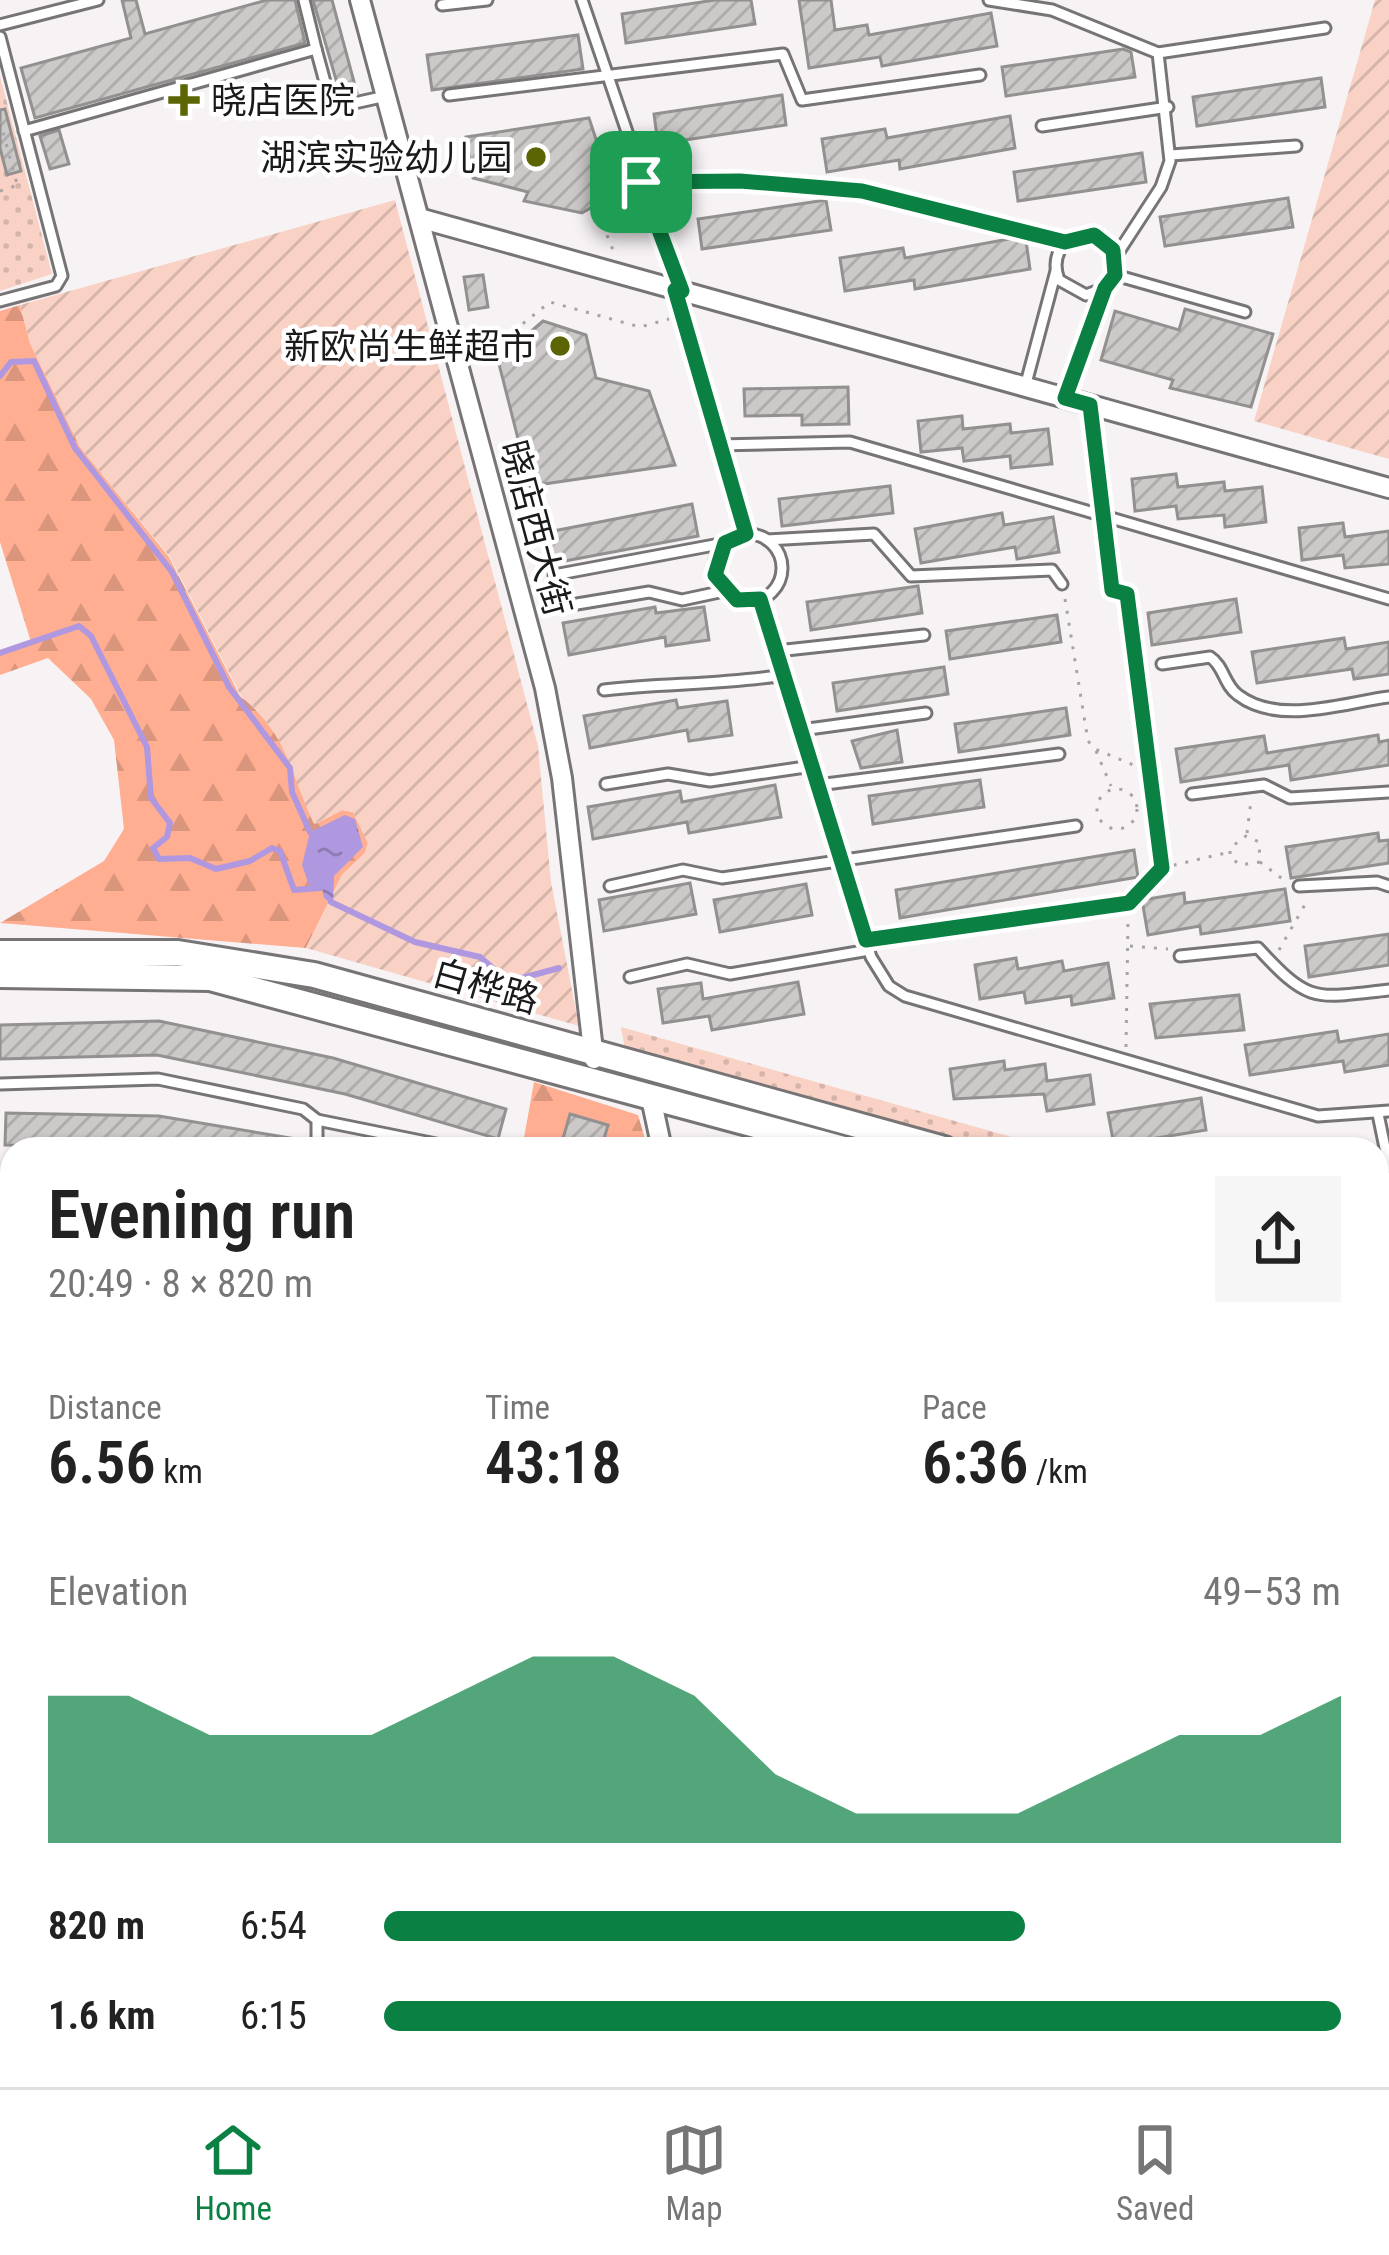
<!DOCTYPE html>
<html lang="en">
<head>
<meta charset="utf-8">
<style>
  :root { --surface:#fff; --page:#f6f6f6; --text:#222; --muted:#767676; --line:#e0e0e0; --accent:#0b8043 }
  body { margin:0; font-family:"Roboto Condensed","Noto Sans SC",sans-serif; background:var(--page); color:var(--text); height:100vh; display:flex; flex-direction:column; font-size:45px; white-space:nowrap }
  * { box-sizing:border-box; margin:0 }
  p { font-size:39px; color:var(--muted) }
  .icon { flex:none; width:66px; height:66px; fill:none; stroke:currentColor; stroke-width:2; stroke-linecap:round; stroke-linejoin:round }
  .map { position:relative; flex:1; overflow:hidden }
  .drawer { position:absolute; left:0px; top:1137px; width:1389px; height:951px; display:flex; flex-direction:column; background:var(--surface); border-radius:36px 36px 0 0; box-shadow:0 3px 9px #0004 }
  .drawer>* { flex:none }
  .pin { position:absolute; display:grid; place-items:center; width:102px; height:102px; color:#fff; margin:-51px; border-radius:24px; box-shadow:0 6px 18px #0006 }
  .round { display:grid; place-items:center; flex:none; width:126px; height:126px; border-radius:0px; background:var(--page) }
  .overview { display:flex; align-items:center; justify-content:space-between; height:204px; padding:0 48px }
  h1 { font-size:66px; font-weight:600; line-height:90px }
  .stats { display:grid; grid-template-columns:repeat(3,1fr); gap:18px; height:204px; padding:12px 48px }
  .stats div { display:grid; align-content:center }
  .stats b { font-size:60px; font-weight:600 }
  .stats small { font-size:33px; font-weight:400 }
  .stats p { font-size:33px }
  .chart { height:336px; padding:24px 48px }
  .chart p { display:flex; justify-content:space-between }
  .chart svg { width:100%; height:216px; margin-top:12px; fill:var(--accent); opacity:.7 }
  ul { padding:0 48px; list-style:none; font-size:39px }
  li { display:grid; grid-template-columns:192px 144px 1fr; align-items:center; height:90px }
  li i { height:30px; border-radius:15px; background:var(--accent) }
  .tabs { display:flex; justify-content:space-around; align-items:center; height:168px; border-top:3px solid var(--line); background:var(--surface); font-size:33px; color:var(--muted) }
  .tabs a { display:grid; justify-items:center; gap:6px }
  .tabs .on { color:var(--accent) }
  .map>svg:first-child { display:block }
  .grass { fill:url(#grass-dots) }
  .forest { fill:url(#forest-firs) }
  .garden { fill:url(#garden-furrows) }
  .water { fill:url(#water-ripples) }
  .lines { fill:none; stroke-linecap:round; stroke-linejoin:round }
  .stream { stroke:#af98df; stroke-width:6 }
  .building { fill:url(#building-hatch); stroke:#939090; stroke-width:3 }
  .service-casing { stroke:#777476; stroke-width:15 }
  .minor-casing { stroke:#777476; stroke-width:24 }
  .tertiary-casing { stroke:#777476; stroke-width:30 }
  .path { stroke:#a7a4a5; stroke-width:3; stroke-dasharray:3 9; stroke-linecap:butt }
  .service { stroke:#fff; stroke-width:9 }
  .minor { stroke:#fff; stroke-width:18 }
  .tertiary { stroke:#fff; stroke-width:24 }
  .route-casing { stroke:#fff; stroke-width:24 }
  .route { stroke:#0b8043; stroke-width:15 }
  .poi-dot { fill:#5b6504; stroke:#fff; stroke-width:4.5 }
  .labels { text-anchor:middle; stroke-width:9; stroke-linejoin:round; paint-order:stroke }
  .poi-label { font-size:36px; fill:#1b1a1a; stroke:#fff; text-anchor:end }
  .street-label { font-size:36px; fill:#1b1a1a; stroke:#fff }
</style>
</head>
<body>
<div class="map">
<svg width="1389" height="2087" viewBox="0 0 1389 2087">
  <defs>
    <pattern id="grass-dots" width="8" height="8" patternUnits="userSpaceOnUse" patternTransform="scale(3)"><rect width="8" height="8" fill="#f9d2c5"/><path d="M2 2h.1M6 6h.1" fill="none" stroke="#d5b4a9" stroke-width="1.8" stroke-linecap="round"/></pattern>
    <pattern id="forest-firs" width="22" height="20" patternUnits="userSpaceOnUse" patternTransform="scale(3)"><rect width="22" height="20" fill="#ffae92"/><path d="M5 1l3.5 6h-7zM16 11l3.5 6h-7z" fill="#da957d"/></pattern>
    <pattern id="garden-furrows" width="10" height="10" patternUnits="userSpaceOnUse" patternTransform="scale(3)"><rect width="10" height="10" fill="#f9d2c5"/><path d="M-1 1l2-2M0 10L10 0M9 11l2-2" fill="none" stroke="#d5b4a9"/></pattern>
    <pattern id="water-ripples" width="26" height="14" patternUnits="userSpaceOnUse" patternTransform="scale(3)"><rect width="26" height="14" fill="#af98df"/><path d="M2 4q2-2 4 0t4 0M15 11q2-2 4 0t4 0" fill="none" stroke="#8e7bb4"/></pattern>
    <pattern id="building-hatch" width="6" height="6" patternUnits="userSpaceOnUse" patternTransform="scale(3)"><rect width="6" height="6" fill="#cdc9c9"/><path d="M-1 1l2-2M0 6l6-6M5 7l2-2" fill="none" stroke="#afacac"/></pattern>
  </defs>
  <rect width="100%" height="100%" fill="#f7f3f5"/>
  <!-- grass -->
  <g class="grass">
    <path d="M0 76 52 274 0 291Z"/>
    <path d="M621 1027 1054 1149H978L625 1050Z"/>
  </g>
  <!-- forest -->
  <g class="forest">
    <path d="M20 305 30 343 80 447 169 557 240 696C284 729 294 775 315 824L342 810 353 812 368 843 365 853 342 875 306 948 0 923 104 861 124 829 114 740 91 699 48 658 0 675V652L31 642 0 542V311Z"/>
    <path d="M534 1082 638 1115 648 1149H522Z"/>
    <path d="M1377 1329 1389 1332V1535L1377 1504Z"/>
    <path d="M519 2076H611L591 2087H499Z"/>
  </g>
  <!-- garden -->
  <g class="garden">
    <path d="M1375 0H1389V459L1254 421Z"/>
    <path d="M395 200 538 746 551 882 579 1026 306 948 342 875 365 853 368 843 353 812 342 810 314 824C290 774 288 733 241 696L170 557 80 447 30 343 20 305Z"/>
  </g>
  <!-- water -->
  <path class="water" d="M345 815 355 819 363 847 334 876 333 905 324 898 322 888H310L302 865 310 832Z"/>
  <g class="lines">
    <!-- stream -->
    <g class="stream">
      <path d="M0 376 11 362 34 361 75 448 172 572 229 687 290 768 292 792 310 832"/>
      <path d="M0 653 79 626 91 636 147 747 151 798 170 823 167 837 153 848 159 859 190 858 216 869 250 861 272 848 280 851 294 890 320 888"/>
      <path d="M331 902 415 942 480 957 502 976 522 978 559 968"/>
      <path d="M543 2087 563 2076"/>
    </g>
  </g>
  <!-- building -->
  <g class="building">
    <path d="M122 0H136L145 34 267 0H295L305 43 35 118 21 68 131 38Z"/>
    <path d="M313 0H332L357 93 341 97Z"/>
    <path d="M715 0H751L755 24 626 43 622 14Z"/>
    <path d="M799 0H831L835 30 867 25 869 35 991 13 997 46 882 66 880 57 809 68Z"/>
    <path d="M578 35 583 69 432 90 427 55Z"/>
    <path d="M1123 49 1131 52 1135 77 1006 96 1002 67Z"/>
    <path d="M1321 78 1325 107 1197 126 1193 97Z"/>
    <path d="M782 95 786 125 658 144 654 114Z"/>
    <path d="M5 109 21 171 7 175 0 148V110Z"/>
    <path d="M1010 116 1015 148 900 169 899 160 827 172 822 139 885 129 887 138Z"/>
    <path d="M589 118 614 194 582 213 524 201 528 192 473 178 466 137Z"/>
    <path d="M59 130 69 164 50 169 40 136Z"/>
    <path d="M1142 153 1146 182 1018 201 1014 172Z"/>
    <path d="M1288 198 1293 227 1165 246 1160 217Z"/>
    <path d="M826 200 831 230 702 249 698 219Z"/>
    <path d="M1014 238 1026 241 1030 269 915 289 914 280 845 291 840 258 903 248 905 258Z"/>
    <path d="M483 275 488 307 469 310 464 277Z"/>
    <path d="M1185 309 1273 334 1251 407 1170 388 1173 380 1101 360 1115 311 1179 330Z"/>
    <path d="M543 321 586 335 596 378 649 391 675 465 530 486 498 360Z"/>
    <path d="M848 387 849 424 802 425V415L745 416 744 389Z"/>
    <path d="M962 416 963 429 1010 424 1011 433 1048 429 1052 464 1011 468 1010 456 964 461 962 448 921 452 918 421Z"/>
    <path d="M1176 474 1178 487 1224 482 1225 491 1262 487 1266 522 1225 527 1224 515 1178 519 1176 506 1135 511 1132 479Z"/>
    <path d="M890 486 893 513 782 526 779 499Z"/>
    <path d="M692 504 698 536 549 564 543 533Z"/>
    <path d="M1002 513 1004 525 1053 517 1059 552 1017 559 1015 547 921 563 915 529Z"/>
    <path d="M1343 523 1345 537 1389 531V564L1345 568 1343 555 1302 560 1299 528Z"/>
    <path d="M918 586 922 613 811 630 807 602Z"/>
    <path d="M1236 599 1241 632 1152 645 1148 613Z"/>
    <path d="M655 607 656 613 704 607 709 640 666 646 665 637 569 655 563 623Z"/>
    <path d="M1057 615 1061 642 950 659 946 631Z"/>
    <path d="M1344 638 1346 649 1389 642V674L1354 679 1352 669 1257 683 1252 652Z"/>
    <path d="M944 667 948 694 837 711 833 683Z"/>
    <path d="M676 700 678 708 727 701 732 735 689 741 687 730 590 748 584 716Z"/>
    <path d="M1066 708 1070 735 959 752 955 724Z"/>
    <path d="M897 730 902 762 861 768 852 741Z"/>
    <path d="M1378 735 1379 742 1389 740V765L1291 780 1289 765 1181 782 1176 749 1264 736 1267 753Z"/>
    <path d="M980 780 984 807 873 824 869 796Z"/>
    <path d="M775 785 781 817 689 833 687 822 593 839 588 807 680 791 682 802Z"/>
    <path d="M1378 833 1379 841 1389 840V863L1291 878 1286 847Z"/>
    <path d="M1134 850 1138 877 900 918 896 890Z"/>
    <path d="M690 883 696 914 604 931 599 900Z"/>
    <path d="M806 884 812 915 720 932 714 900Z"/>
    <path d="M1285 889 1290 921 1201 934 1200 926 1148 935 1142 900 1184 893 1185 903Z"/>
    <path d="M1389 934V965L1309 977 1305 946Z"/>
    <path d="M1016 958 1018 969 1062 961 1064 971 1108 963 1114 998 1072 1005 1071 996 1026 1003 1024 992 980 999 975 965Z"/>
    <path d="M798 982 804 1014 712 1030 709 1016 663 1023 658 989 701 983 703 999Z"/>
    <path d="M1239 995 1244 1030 1156 1038 1150 1004Z"/>
    <path d="M159 1021 333 1058 506 1109 498 1139 345 1094 157 1055 0 1059V1025Z"/>
    <path d="M1337 1031 1339 1042 1389 1034V1065L1345 1072 1343 1061 1250 1075 1245 1045Z"/>
    <path d="M1004 1061 1005 1070 1045 1064 1047 1081 1090 1075 1094 1104 1047 1111 1044 1094 954 1099 950 1069Z"/>
    <path d="M1201 1098 1206 1130 1114 1145 1108 1113Z"/>
    <path d="M6 1113 159 1116 302 1140 301 1149 5 1145Z"/>
    <path d="M570 1114 608 1125 601 1149H560Z"/>
  </g>
  <g class="lines">
    <!-- service casing -->
    <g class="service-casing">
      <g id="service">
        <path d="M304 0 316 49"/>
        <path d="M582 0 681 290"/>
        <path d="M989 0 1052 10 1158 53 1170 161 1161 187 1116 256"/>
        <path d="M442 5 487 0"/>
        <path d="M0 25 98 0"/>
        <path d="M0 37 62 276 56 286 0 301"/>
        <path d="M1158 53 1325 28"/>
        <path d="M449 95 783 54 802 100 980 75"/>
        <path d="M1042 126 1168 107"/>
        <path d="M24 131 316 49 332 108 386 96"/>
        <path d="M1171 155 1296 146"/>
        <path d="M641 182 739 181 863 191 1065 242"/>
        <path d="M1115 275 1245 312"/>
        <path d="M675 289 746 534"/>
        <path d="M1025 387 1056 271"/>
        <path d="M1065 398 1116 266C1112 216 1041 232 1059 280L1086 295 1105 288"/>
        <path d="M1090 407 1104 515"/>
        <path d="M718 445 850 442 1389 599"/>
        <circle cx="748" cy="568" r="34"/>
        <path d="M767 540 874 534 911 576 1052 570 1062 584"/>
        <path d="M554 575 725 543"/>
        <path d="M760 599 871 957 889 986 905 996 1318 1116 1389 1111"/>
        <path d="M577 604 649 592 682 600 724 591"/>
        <path d="M777 651 924 635"/>
        <path d="M1162 664 1210 657C1224 666 1224 685 1238 695 1279 726 1342 703 1389 697"/>
        <path d="M604 690C665 683 723 685 784 675"/>
        <path d="M801 730 926 713"/>
        <path d="M606 784 668 774 710 781 812 766"/>
        <path d="M818 785 1059 754"/>
        <path d="M1192 794 1264 785 1290 798 1389 792"/>
        <path d="M610 886 683 870 722 878 1076 826"/>
        <path d="M1299 886 1377 882 1389 886"/>
        <path d="M866 940 1129 903"/>
        <path d="M1180 956 1258 948C1310 1005 1315 998 1389 990"/>
        <path d="M630 977 687 964 730 974 869 950"/>
        <path d="M0 1084 158 1079 303 1109 317 1120V1149"/>
        <path d="M1378 1114 1389 1167"/>
        <path d="M317 1120 461 1149"/>
        <path d="M0 1262 12 1261"/>
        <path d="M0 1351H12"/>
        <path d="M0 1450 12 1449"/>
        <path d="M4 1555H12"/>
        <path d="M0 1657 12 1656"/>
        <path d="M0 1798 12 1796"/>
        <path d="M1377 1856 1389 1854"/>
        <path d="M1377 1945H1389"/>
        <path d="M1377 2062H1389"/>
      </g>
    </g>
    <!-- minor casing -->
    <g class="minor-casing">
      <g id="minor">
        <path d="M360 0 545 688 562 778 594 1059"/>
        <path d="M419 218 1389 488"/>
        <path d="M651 1098 662 1149"/>
        <path d="M1377 1566 1389 1562"/>
        <path d="M0 1906 12 1903"/>
        <path d="M1173 2076 1180 2087"/>
      </g>
    </g>
    <!-- tertiary casing -->
    <g class="tertiary-casing">
      <g id="tertiary">
        <path d="M0 953H178L314 975 944 1149"/>
        <path d="M0 975 210 978 844 1149"/>
        <path d="M1377 1275 1389 1279"/>
        <path d="M1377 1295 1389 1299"/>
      </g>
    </g>
    <!-- path -->
    <g class="path">
      <path d="M0 121 17 184"/>
      <path d="M0 191 15 186"/>
      <path d="M598 213 613 250"/>
      <path d="M476 361 550 302 640 327 669 319"/>
      <path d="M1105 529 1112 590 1127 594 1162 868"/>
      <path d="M1065 599 1088 741 1095 749 1148 771"/>
      <path d="M1096 751 1111 786"/>
      <circle cx="1117" cy="809" r="20"/>
      <path d="M1247 833 1251 801"/>
      <path d="M1260 862 1240 865 1230 857V848L1246 836 1259 842 1260 862 1284 880"/>
      <path d="M1137 894 1162 868 1230 852"/>
      <path d="M1130 946 1168 949"/>
      <path d="M1279 950 1307 901"/>
      <path d="M1126 1047 1128 919"/>
      <path d="M620 2076 622 2087"/>
      <path d="M569 2087 589 2076"/>
    </g>
    <!-- service -->
    <use href="#service" class="service"/>
    <!-- minor -->
    <use href="#minor" class="minor"/>
    <!-- tertiary -->
    <use href="#tertiary" class="tertiary"/>
  </g>
  <g class="lines">
    <!-- route casing -->
    <g class="route-casing">
      <path id="route" d="M740 181 862 191 1065 242 1094 235 1113 250 1115 275 1105 288 1065 398 1090 405 1112 590 1127 594 1162 868 1129 903 866 940 760 599 737 600 715 575 725 543 746 534 675 290 682 291 641 182Z"/>
    </g>
    <!-- route -->
    <use href="#route" class="route"/>
  </g>
  <!-- markers -->
  <g class="poi-dot">
    <path d="M178 82h12v12h12v12h-12v12h-12v-12h-12v-12h12z"/>
    <circle cx="536" cy="157" r="12"/>
    <circle cx="560" cy="346" r="12"/>
  </g>
  <g class="labels">
    <!-- poi labels -->
    <g class="poi-label">
      <text x="211" y="113" text-anchor="start">晓店医院</text>
      <text x="512" y="170">湖滨实验幼儿园</text>
      <text x="536" y="359">新欧尚生鲜超市</text>
    </g>
    <!-- street labels -->
    <g class="street-label">
      <text transform="translate(536 528) rotate(75)" y="13">晓店西大街</text>
      <text transform="translate(486 986) rotate(16)" y="13">白桦路</text>
    </g>
  </g>
</svg>
<div class="pin" style="left:641px;top:182px;background:#1e9e55"><svg class="icon" aria-label="arrive" viewBox="0 0 24 24"><path d="M6 21V4h12l-3 4 3 4H6"/></svg></div>
<section class="drawer">
<div class="overview"><div><h1>Evening run</h1><p>20:49 · 8 × 820 m</p></div><a class="round"><svg class="icon" aria-label="share" viewBox="0 0 24 24"><path d="M12 15V3M7 8l5-5 5 5M5 13v7h14v-7"/></svg></a></div>
<div class="stats">
<div><p>Distance</p><b>6.56<small> km</small></b></div>
<div><p>Time</p><b>43:18</b></div>
<div><p>Pace</p><b>6:36<small> /km</small></b></div>
</div>
<div class="chart"><p><span>Elevation</span>49–53 m</p>
<svg viewBox="0 0 160 44" preserveAspectRatio="none"><path d="M0 44V14L10 14L20 22L30 22L40 22L50 14L60 6L70 6L80 14L90 30L100 38L110 38L120 38L130 30L140 22L150 22L160 14V44z"/></svg>
</div>
<ul>
<li><b>820 m</b>6:54<i style="width:67%"></i></li>
<li><b>1.6 km</b>6:15<i style="width:100%"></i></li>
</ul>
</section>
</div>
<nav class="tabs">
<a class="on"><svg class="icon" aria-label="home" viewBox="0 0 24 24"><path d="M3 11l9-7 9 7M6 9v11h12V9"/></svg>Home</a>
<a><svg class="icon" aria-label="map" viewBox="0 0 24 24"><path d="M3 6l6-2 6 2 6-2v14l-6 2-6-2-6 2zM9 4v14M15 6v14"/></svg>Map</a>
<a><svg class="icon" aria-label="saved" viewBox="0 0 24 24"><path d="M7 4h10v16l-5-4-5 4z"/></svg>Saved</a>
</nav>
</body>
</html>
